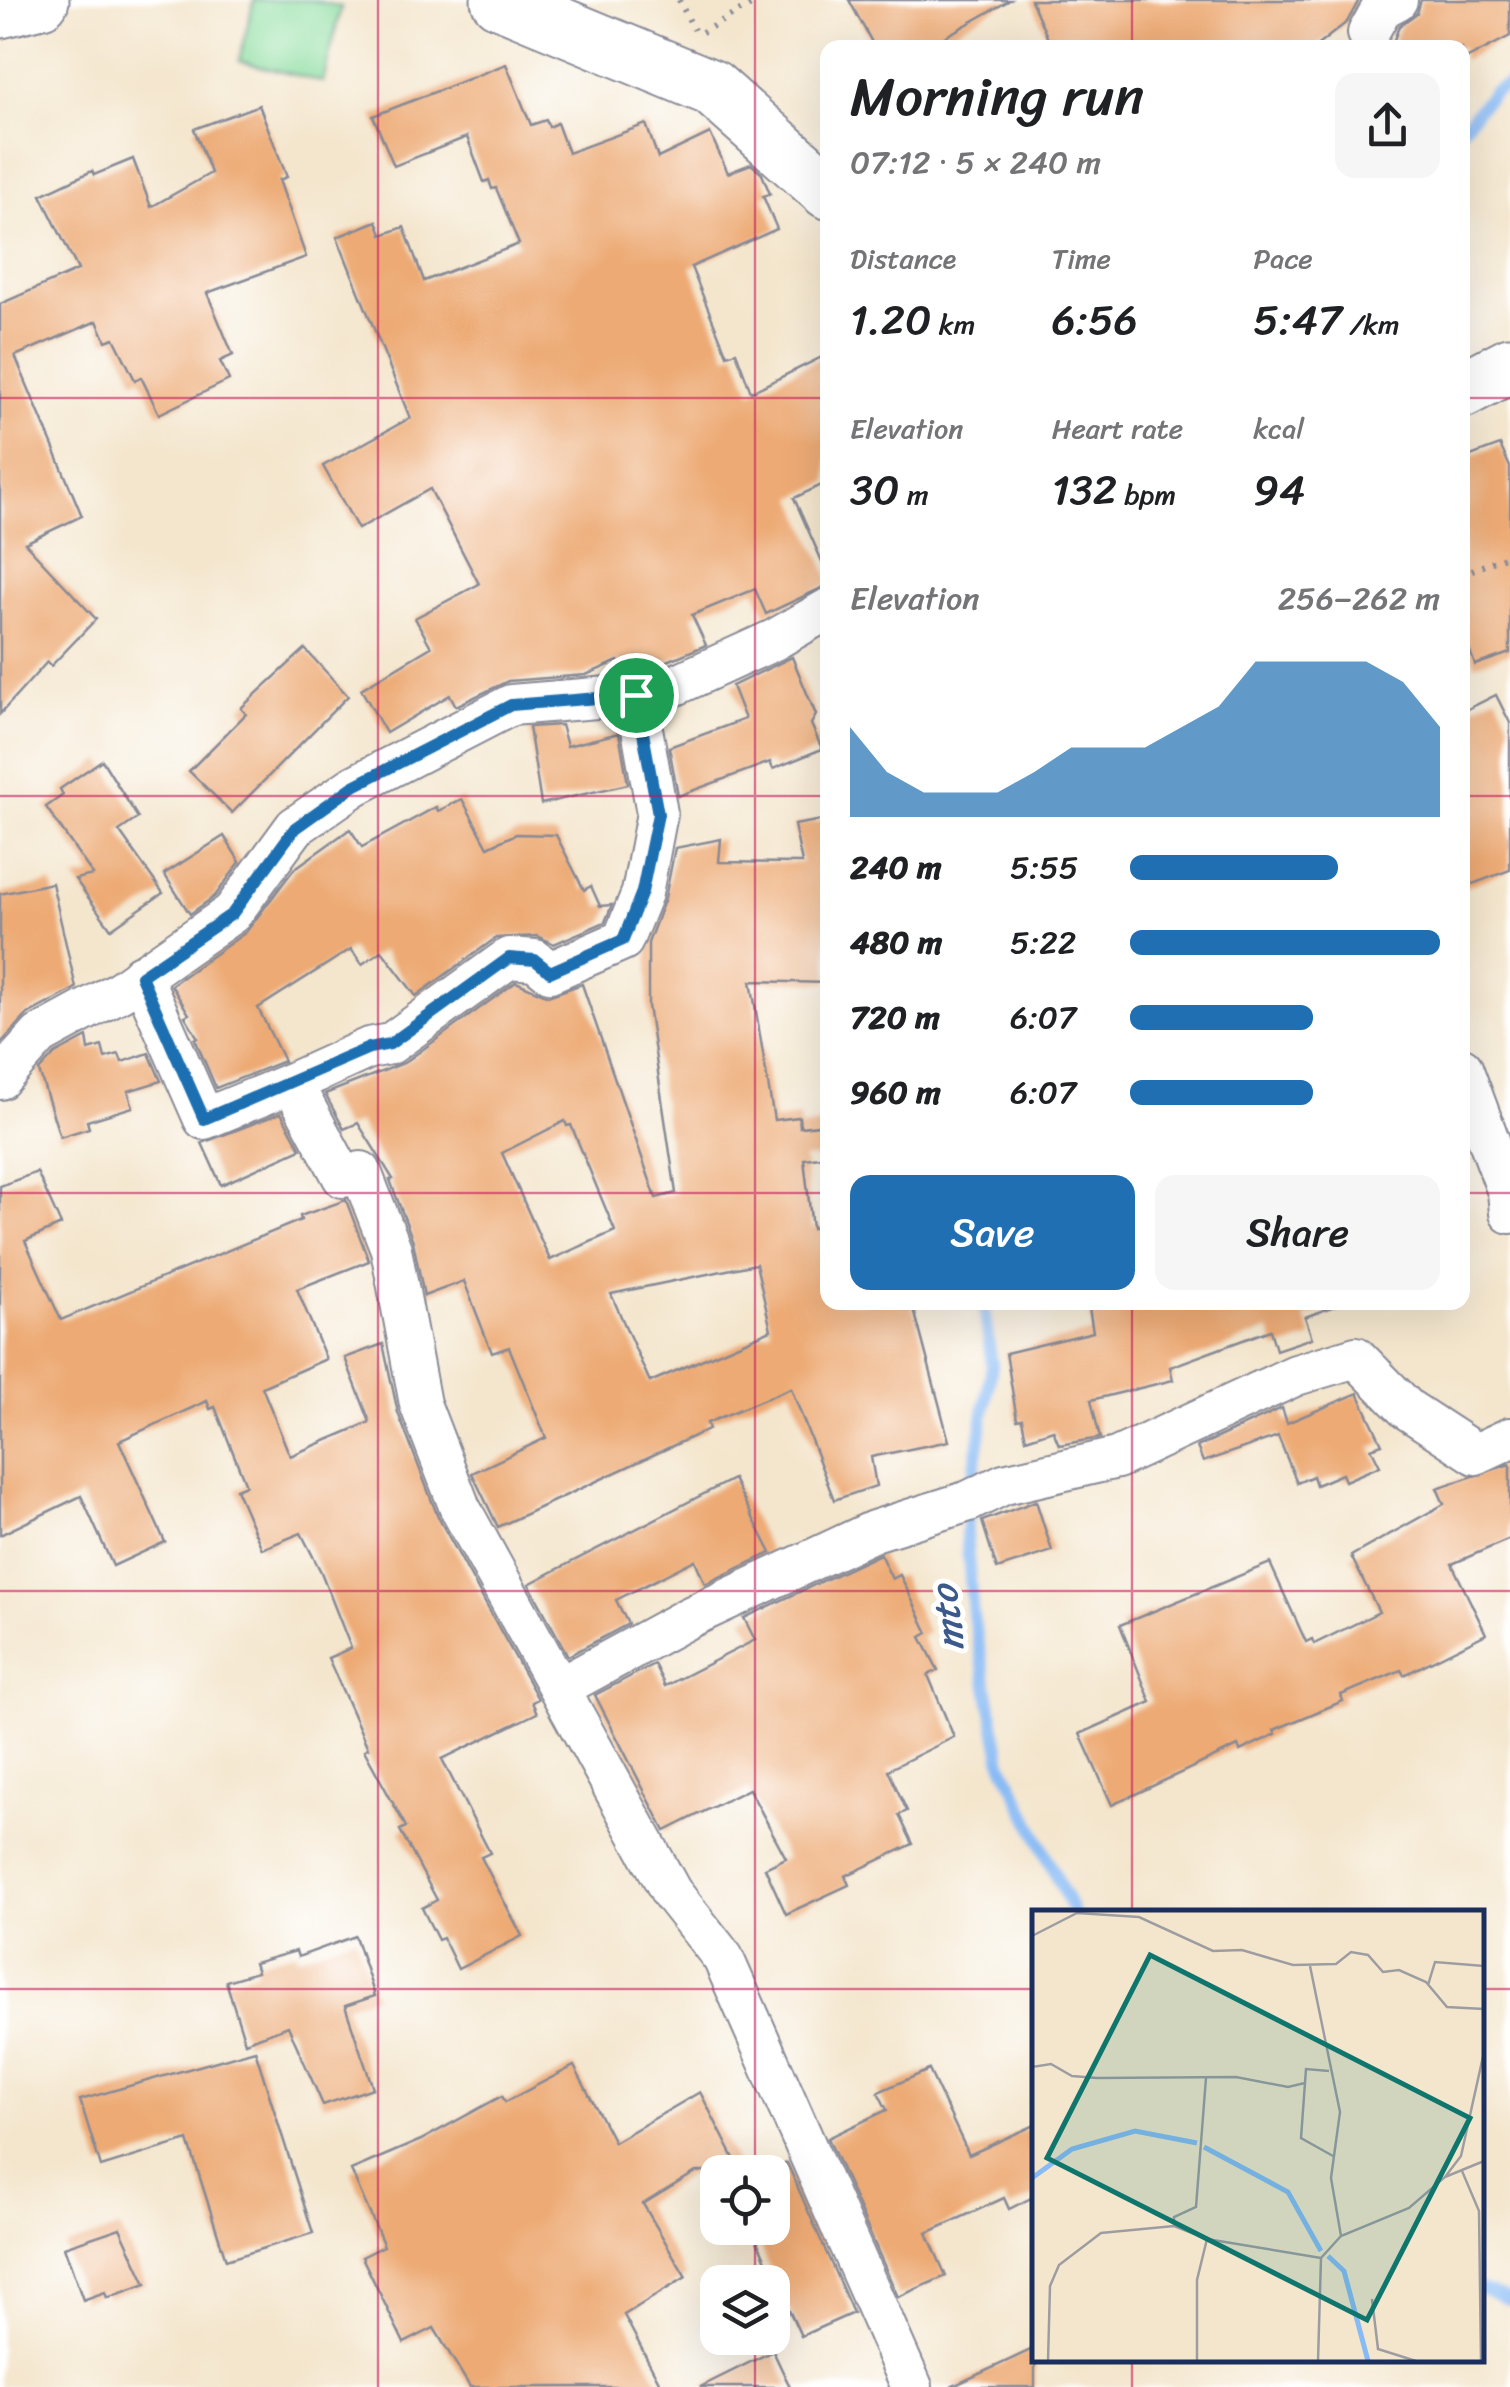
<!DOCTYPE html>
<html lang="en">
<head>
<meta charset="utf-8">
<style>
  :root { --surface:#fff; --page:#f6f6f6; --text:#202124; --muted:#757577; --accent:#1f6fb2 }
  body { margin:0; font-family:Sriracha,sans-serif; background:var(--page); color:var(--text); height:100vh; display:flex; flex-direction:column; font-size:38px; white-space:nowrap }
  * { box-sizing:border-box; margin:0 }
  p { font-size:32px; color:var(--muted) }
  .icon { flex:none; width:55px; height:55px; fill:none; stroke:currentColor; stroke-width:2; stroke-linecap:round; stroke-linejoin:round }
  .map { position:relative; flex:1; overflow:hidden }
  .sheet { position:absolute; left:820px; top:40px; width:650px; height:1270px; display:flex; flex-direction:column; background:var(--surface); border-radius:20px; box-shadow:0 10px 40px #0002 }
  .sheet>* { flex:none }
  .tools { position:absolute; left:700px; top:2155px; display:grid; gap:20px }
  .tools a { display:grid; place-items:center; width:90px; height:90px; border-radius:20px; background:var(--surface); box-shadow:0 10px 40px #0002; font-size:50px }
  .pin { position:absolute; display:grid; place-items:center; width:85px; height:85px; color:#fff; margin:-42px; border:5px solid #fff; border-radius:50%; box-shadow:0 2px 10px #0007 }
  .round { display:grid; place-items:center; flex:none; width:105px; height:105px; border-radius:20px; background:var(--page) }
  .head { display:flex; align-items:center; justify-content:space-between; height:170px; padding:0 30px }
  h1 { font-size:55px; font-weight:600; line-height:75px }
  .metrics { display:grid; grid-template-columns:repeat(3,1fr); gap:15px; height:170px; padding:10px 30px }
  .metrics div { display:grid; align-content:center }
  .metrics b { font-size:42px; font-weight:600 }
  .metrics small { font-size:28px; font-weight:400 }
  .metrics p { font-size:28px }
  .chart { height:280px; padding:20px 30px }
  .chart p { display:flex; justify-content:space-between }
  .chart svg { width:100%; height:180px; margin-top:10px; fill:var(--accent); opacity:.7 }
  .action { display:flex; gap:20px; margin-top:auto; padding:20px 30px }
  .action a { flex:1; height:115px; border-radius:20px; background:var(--accent); color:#fff; font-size:40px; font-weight:600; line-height:115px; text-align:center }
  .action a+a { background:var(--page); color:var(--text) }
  ul { padding:0 30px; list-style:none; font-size:32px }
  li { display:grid; grid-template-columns:160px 120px 1fr; align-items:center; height:75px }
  li i { height:25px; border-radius:12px; background:var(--accent) }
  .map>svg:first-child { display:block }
  .green { fill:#8bdd9e; stroke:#53867e; stroke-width:2.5 }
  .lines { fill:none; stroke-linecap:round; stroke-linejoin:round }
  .stream { stroke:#88bbf5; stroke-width:12 }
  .building { fill:#edaa75; fill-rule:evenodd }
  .street-casing { stroke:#888a96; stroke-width:44 }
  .secondary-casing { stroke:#888a96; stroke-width:59 }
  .path { stroke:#888a96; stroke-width:6; stroke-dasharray:2.5 8; stroke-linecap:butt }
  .street { stroke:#fff; stroke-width:40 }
  .secondary { stroke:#fff; stroke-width:55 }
  .route-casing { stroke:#fff; stroke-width:20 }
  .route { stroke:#1f6fb2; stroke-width:12 }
  .grid { fill:none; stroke:#c2185b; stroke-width:2.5; stroke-opacity:0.55 }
  .labels { text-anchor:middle; stroke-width:10; stroke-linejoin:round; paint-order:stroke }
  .water-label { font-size:38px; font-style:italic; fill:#3c598b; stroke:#fff }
  .inset-river { fill:none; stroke:#88bbf5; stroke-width:5 }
  .inset-road { fill:none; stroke:#9d9da1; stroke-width:2.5 }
  .view { fill:#0f766e; fill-opacity:0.15; stroke:#0f766e; stroke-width:5 }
  .inset-edge { fill:none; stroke:#1b2f5e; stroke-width:5 }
</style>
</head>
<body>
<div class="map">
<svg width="1510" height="2387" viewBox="0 0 1510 2387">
  <rect width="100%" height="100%" fill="#fff"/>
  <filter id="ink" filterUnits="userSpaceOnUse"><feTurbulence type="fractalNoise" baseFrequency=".01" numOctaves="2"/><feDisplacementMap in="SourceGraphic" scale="20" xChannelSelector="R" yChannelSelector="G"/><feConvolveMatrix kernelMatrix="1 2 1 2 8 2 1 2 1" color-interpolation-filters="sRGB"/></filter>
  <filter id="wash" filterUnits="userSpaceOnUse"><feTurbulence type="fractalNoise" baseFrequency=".0048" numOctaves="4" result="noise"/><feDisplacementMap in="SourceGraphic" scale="40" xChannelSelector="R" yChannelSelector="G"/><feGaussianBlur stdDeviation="2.25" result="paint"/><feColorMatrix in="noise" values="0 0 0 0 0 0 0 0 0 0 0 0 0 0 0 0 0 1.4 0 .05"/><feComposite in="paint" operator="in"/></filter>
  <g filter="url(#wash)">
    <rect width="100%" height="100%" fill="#f4e6cd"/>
    <!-- green -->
    <path class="green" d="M254 0H313L341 7 323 82 239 61Z"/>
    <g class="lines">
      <!-- stream -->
      <g class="stream">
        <path d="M1462 128 1493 92 1510 83"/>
        <path d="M983 1302 992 1365 969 1501 966 1533 973 1616 1002 1762 1073 1912"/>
        <path d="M1482 2289 1510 2300"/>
      </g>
    </g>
    <g id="blocks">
      <!-- building -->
      <g class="building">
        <path d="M849 0H1010L925 48H875Z"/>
        <path d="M1031 0H1359L1347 22 1314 48H1052Z"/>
        <path d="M1421 0H1510V36L1462 61V48H1391L1399 26 1417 13Z"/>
        <path d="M506 64 531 125 546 120 549 127 557 123 568 153 646 124 658 158 710 133 728 173 751 164 762 174 770 194 763 196 777 229 691 267 727 355 736 352 751 392 828 354V482L794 498 828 575V585L766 614 755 589 692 615 706 645 646 670 624 672 618 661 586 675 508 681 456 706 450 695 386 733 361 689 431 647 415 618 479 584 430 489 358 529 323 466 410 418 337 237 377 221 382 235 404 227 424 281 519 244 496 188 492 189 489 180 484 182 467 137 394 166 373 116Z"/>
        <path d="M259 105 287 177 279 180 306 257 207 293 233 355 220 361 229 380 159 414 141 377 135 380 114 338 106 341 97 321 15 356 82 516 25 543 96 619 51 666 47 662 0 714V304L78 270 41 195 92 171 94 175 133 159 151 207 211 173 194 129Z"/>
        <path d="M1500 445 1510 467V653L1475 665 1462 629V459Z"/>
        <path d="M305 649 348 696 232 813 189 771 246 714 241 708Z"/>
        <path d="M792 657 816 715 811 724 822 749 773 769 770 762 678 796 669 747 745 719 732 686Z"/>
        <path d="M1496 695 1510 723V870L1462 888V712Z"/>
        <path d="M561 725 567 746 619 733 628 784 541 804 529 727Z"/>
        <path d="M102 760 138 818 119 831 163 893 111 929 75 879 93 875 46 807 63 795 60 789Z"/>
        <path d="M462 799 488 847 516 834 556 835 584 890 591 886 600 906 612 905 605 922 554 944 537 936 496 938 416 996 382 951 362 964 351 949 258 1008 284 1061 216 1088 195 1039 198 1038 185 1016 189 1014 171 985 246 932 294 869 350 829 362 847 436 807 438 811Z"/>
        <path d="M828 819V983L751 981 774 1120 799 1117 800 1127 828 1124V1156L804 1159 812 1228 828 1226V1302H912L949 1441 871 1457 876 1486 834 1500 791 1388 707 1423 709 1429 498 1527 472 1473 546 1438 509 1347 492 1353 464 1281 424 1296 413 1241 390 1180 393 1179 358 1123 344 1129 325 1094 404 1063 516 982 548 996 582 984 656 1198 676 1193 648 1006V943L665 898 675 848 721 839 719 862 802 863 794 825ZM565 1121 567 1126 571 1125 615 1231 550 1260 502 1153ZM756 1264 771 1330 650 1382 611 1294Z"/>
        <path d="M224 836 240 862 215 896 190 914 164 874Z"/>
        <path d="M52 883 76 988 28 1014 0 1044V894Z"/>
        <path d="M87 1037 89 1050 102 1046 105 1058 119 1054 122 1062 149 1053 161 1081 128 1091 133 1107 87 1121 89 1128 60 1137 39 1071 55 1054Z"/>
        <path d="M281 1113 301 1149 221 1185 202 1143Z"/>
        <path d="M37 1172 61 1225 25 1241 61 1320 301 1220 300 1216 346 1200 369 1261 297 1289 326 1359 262 1387 290 1456 370 1422 345 1358 383 1344 398 1413 438 1517 538 1699 532 1702 537 1713 442 1759 490 1853 481 1857 522 1936 458 1969 443 1938 438 1940 422 1908 437 1900 400 1830 406 1827 364 1750 368 1748 328 1658 351 1648 321 1572 301 1533 262 1549 236 1489 246 1485 215 1407 210 1409 207 1401 119 1441 165 1542 113 1566 81 1496 0 1535V1186Z"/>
        <path d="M1088 1302H1334L1335 1306 1305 1317 1312 1338 1276 1350 1270 1330 1170 1367 1173 1380 1091 1400 1100 1438 1059 1445 1053 1430 1026 1439 1022 1419 1017 1420 1006 1353 1093 1332Z"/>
        <path d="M1358 1393 1382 1444 1371 1448 1380 1466 1345 1481 1342 1474 1316 1485 1313 1476 1297 1483 1278 1436 1203 1462 1197 1447 1282 1408 1287 1423Z"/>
        <path d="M1510 1464V1539L1452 1564 1486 1634 1404 1675 1401 1670 1341 1695 1343 1701 1274 1730 1276 1734 1240 1751 1238 1746 1112 1805 1080 1734 1151 1702 1120 1625 1270 1563 1306 1642 1312 1639 1314 1644 1379 1612 1351 1556 1444 1504 1437 1488Z"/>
        <path d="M733 1479 771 1553 705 1584 695 1560 616 1600 628 1624 568 1656 529 1584Z"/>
        <path d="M1036 1501 1052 1551 997 1569 982 1521Z"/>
        <path d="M880 1554 892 1579 900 1575 928 1633 921 1637 938 1670 928 1675 954 1737 888 1770 907 1811 899 1815 913 1844 845 1876 849 1885 786 1914 765 1868 786 1858 749 1789 665 1831 595 1695 654 1664 665 1686 755 1640 744 1618Z"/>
        <path d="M355 1936 375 1996 345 2006 373 2088 323 2105 288 2026 245 2042 226 1981 257 1972 254 1963 296 1951 298 1957Z"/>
        <path d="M255 2050 313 2233 226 2260 188 2140 101 2167 80 2100Z"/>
        <path d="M574 2066 614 2142 700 2092 741 2172H696L643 2204 686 2277 624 2315 662 2387H470L434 2328 404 2343 362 2257 384 2246 351 2170 421 2140 502 2096 505 2102Z"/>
        <path d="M929 2070 969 2155 1035 2125V2196L1009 2209 1004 2198 927 2233 946 2276 898 2297 828 2138 887 2110 878 2092Z"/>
        <path d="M787 2163 853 2313 801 2336 751 2228H772V2172H768Z"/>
        <path d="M120 2228 146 2284 107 2298 105 2292 83 2300 64 2247Z"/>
        <path d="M1035 2348V2387H951Z"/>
        <path d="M773 2351 790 2387H700Z"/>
      </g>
    </g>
  </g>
  <g filter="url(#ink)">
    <use href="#blocks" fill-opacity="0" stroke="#888a96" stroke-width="2.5"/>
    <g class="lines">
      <!-- street casing -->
      <g class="street-casing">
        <g id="street">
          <path d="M1368 33 1382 8 1397 0"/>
          <path d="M141 975 204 1119 292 1083 343 1177 361 1172 391 1249 420 1404 460 1508 671 1892 723 1958 912 2387"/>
          <path d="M1462 1068 1508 1192 1510 1213"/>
          <path d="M0 1079 40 1035 119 992 232 913 295 827 354 786 511 705 658 693 774 640 828 609"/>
          <path d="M292 1083 369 1048 390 1044 509 958 535 960 550 972 623 940 642 893 657 813 636 695"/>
          <path d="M561 1687 688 1618 874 1531 969 1501 1004 1484 1117 1458 1296 1375 1356 1357 1407 1409 1476 1454 1510 1438"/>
        </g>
      </g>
      <!-- secondary casing -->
      <g class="secondary-casing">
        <g id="secondary">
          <path d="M499 0 712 88 828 191"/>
          <path d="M0 10 41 0"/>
          <path d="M1462 390 1510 365"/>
        </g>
      </g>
      <!-- path -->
      <g class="path">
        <path d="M679 0 694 30"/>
        <path d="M702 32 760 0"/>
        <path d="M1462 574 1510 555"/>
      </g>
      <!-- street -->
      <use href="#street" class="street"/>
      <!-- secondary -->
      <use href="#secondary" class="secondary"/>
    </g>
  </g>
  <g class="lines" filter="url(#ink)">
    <!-- route casing -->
    <g class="route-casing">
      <path id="route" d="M636 695 658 814 642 892 623 940 550 972 535 960 509 958 390 1044 369 1048 204 1119 141 976 232 914 295 828 354 786 511 705Z"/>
    </g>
    <!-- route -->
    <use href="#route" class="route"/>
  </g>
  <!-- grid -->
  <path class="grid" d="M378 0V2387M755 0V2172M1132 0V48M0 398H828M1462 398H1510M0 796H828M1462 796H1510M0 1193H828M1462 1193H1510M1132 1302V1912M0 1591H1510M0 1989H1035M1482 1989H1510M755 2228V2282M755 2338V2387M1132 2360V2387"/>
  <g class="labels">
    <!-- water labels -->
    <g class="water-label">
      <text transform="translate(947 1618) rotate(-97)" y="13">mto</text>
    </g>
  </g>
  <!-- overview -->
  <g transform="translate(1032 1910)">
    <rect width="452" height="452" fill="#f4e6cd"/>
    <path class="inset-river" d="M172 237 256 282 289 341M0 268 40 239 103 221 165 233M296 346 312 361 336 451"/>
    <path class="inset-road" d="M0 26 45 3 107 7 181 41 210 40 261 55 304 54 319 42 336 45 351 62 367 60 394 72 415 97 452 99M278 56 308 202 299 268 309 326M396 75 403 52 452 56M0 157 19 154 40 166 65 168 204 167 256 177 273 173 274 159 297 161M273 173 269 228 301 246M430 261 447 301 449 451M413 267 452 251M142 316V307L164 297 174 168M340 389 346 439 384 451M16 451 18 376 27 355 69 323 142 316 175 329 289 348M165 451V370L175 329M286 451 289 348 309 326 377 298 413 267 429 246 452 142"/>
    <path class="view" d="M118 45 438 208 335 410 15 248Z"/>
    <rect width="452" height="452" class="inset-edge"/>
  </g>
</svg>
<div class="tools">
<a><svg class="icon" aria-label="locate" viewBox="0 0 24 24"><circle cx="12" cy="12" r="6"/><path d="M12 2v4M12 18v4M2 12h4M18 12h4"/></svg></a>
<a><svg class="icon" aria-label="layers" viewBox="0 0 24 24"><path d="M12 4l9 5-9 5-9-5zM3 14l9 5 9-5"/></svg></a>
</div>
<div class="pin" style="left:636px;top:695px;background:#1e9e55"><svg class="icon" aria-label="arrive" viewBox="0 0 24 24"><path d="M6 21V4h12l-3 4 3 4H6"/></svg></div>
<section class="sheet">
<div class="head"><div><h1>Morning run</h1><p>07:12 · 5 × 240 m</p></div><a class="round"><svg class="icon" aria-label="share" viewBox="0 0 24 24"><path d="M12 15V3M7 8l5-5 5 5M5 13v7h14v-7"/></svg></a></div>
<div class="metrics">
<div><p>Distance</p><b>1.20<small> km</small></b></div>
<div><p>Time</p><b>6:56</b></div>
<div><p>Pace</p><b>5:47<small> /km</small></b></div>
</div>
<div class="metrics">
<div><p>Elevation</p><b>30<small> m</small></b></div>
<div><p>Heart rate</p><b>132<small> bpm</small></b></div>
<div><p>kcal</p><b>94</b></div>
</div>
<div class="chart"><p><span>Elevation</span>256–262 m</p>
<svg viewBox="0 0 160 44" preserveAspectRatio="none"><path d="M0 44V22L10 33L20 38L30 38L40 38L50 33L60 27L70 27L80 27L90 22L100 17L110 6L120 6L130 6L140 6L150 11L160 22V44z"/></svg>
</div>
<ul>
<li><b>240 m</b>5:55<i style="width:67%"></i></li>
<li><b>480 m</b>5:22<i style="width:100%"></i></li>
<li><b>720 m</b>6:07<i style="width:59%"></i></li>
<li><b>960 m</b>6:07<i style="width:59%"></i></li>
</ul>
<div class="action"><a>Save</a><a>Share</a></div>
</section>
</div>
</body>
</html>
